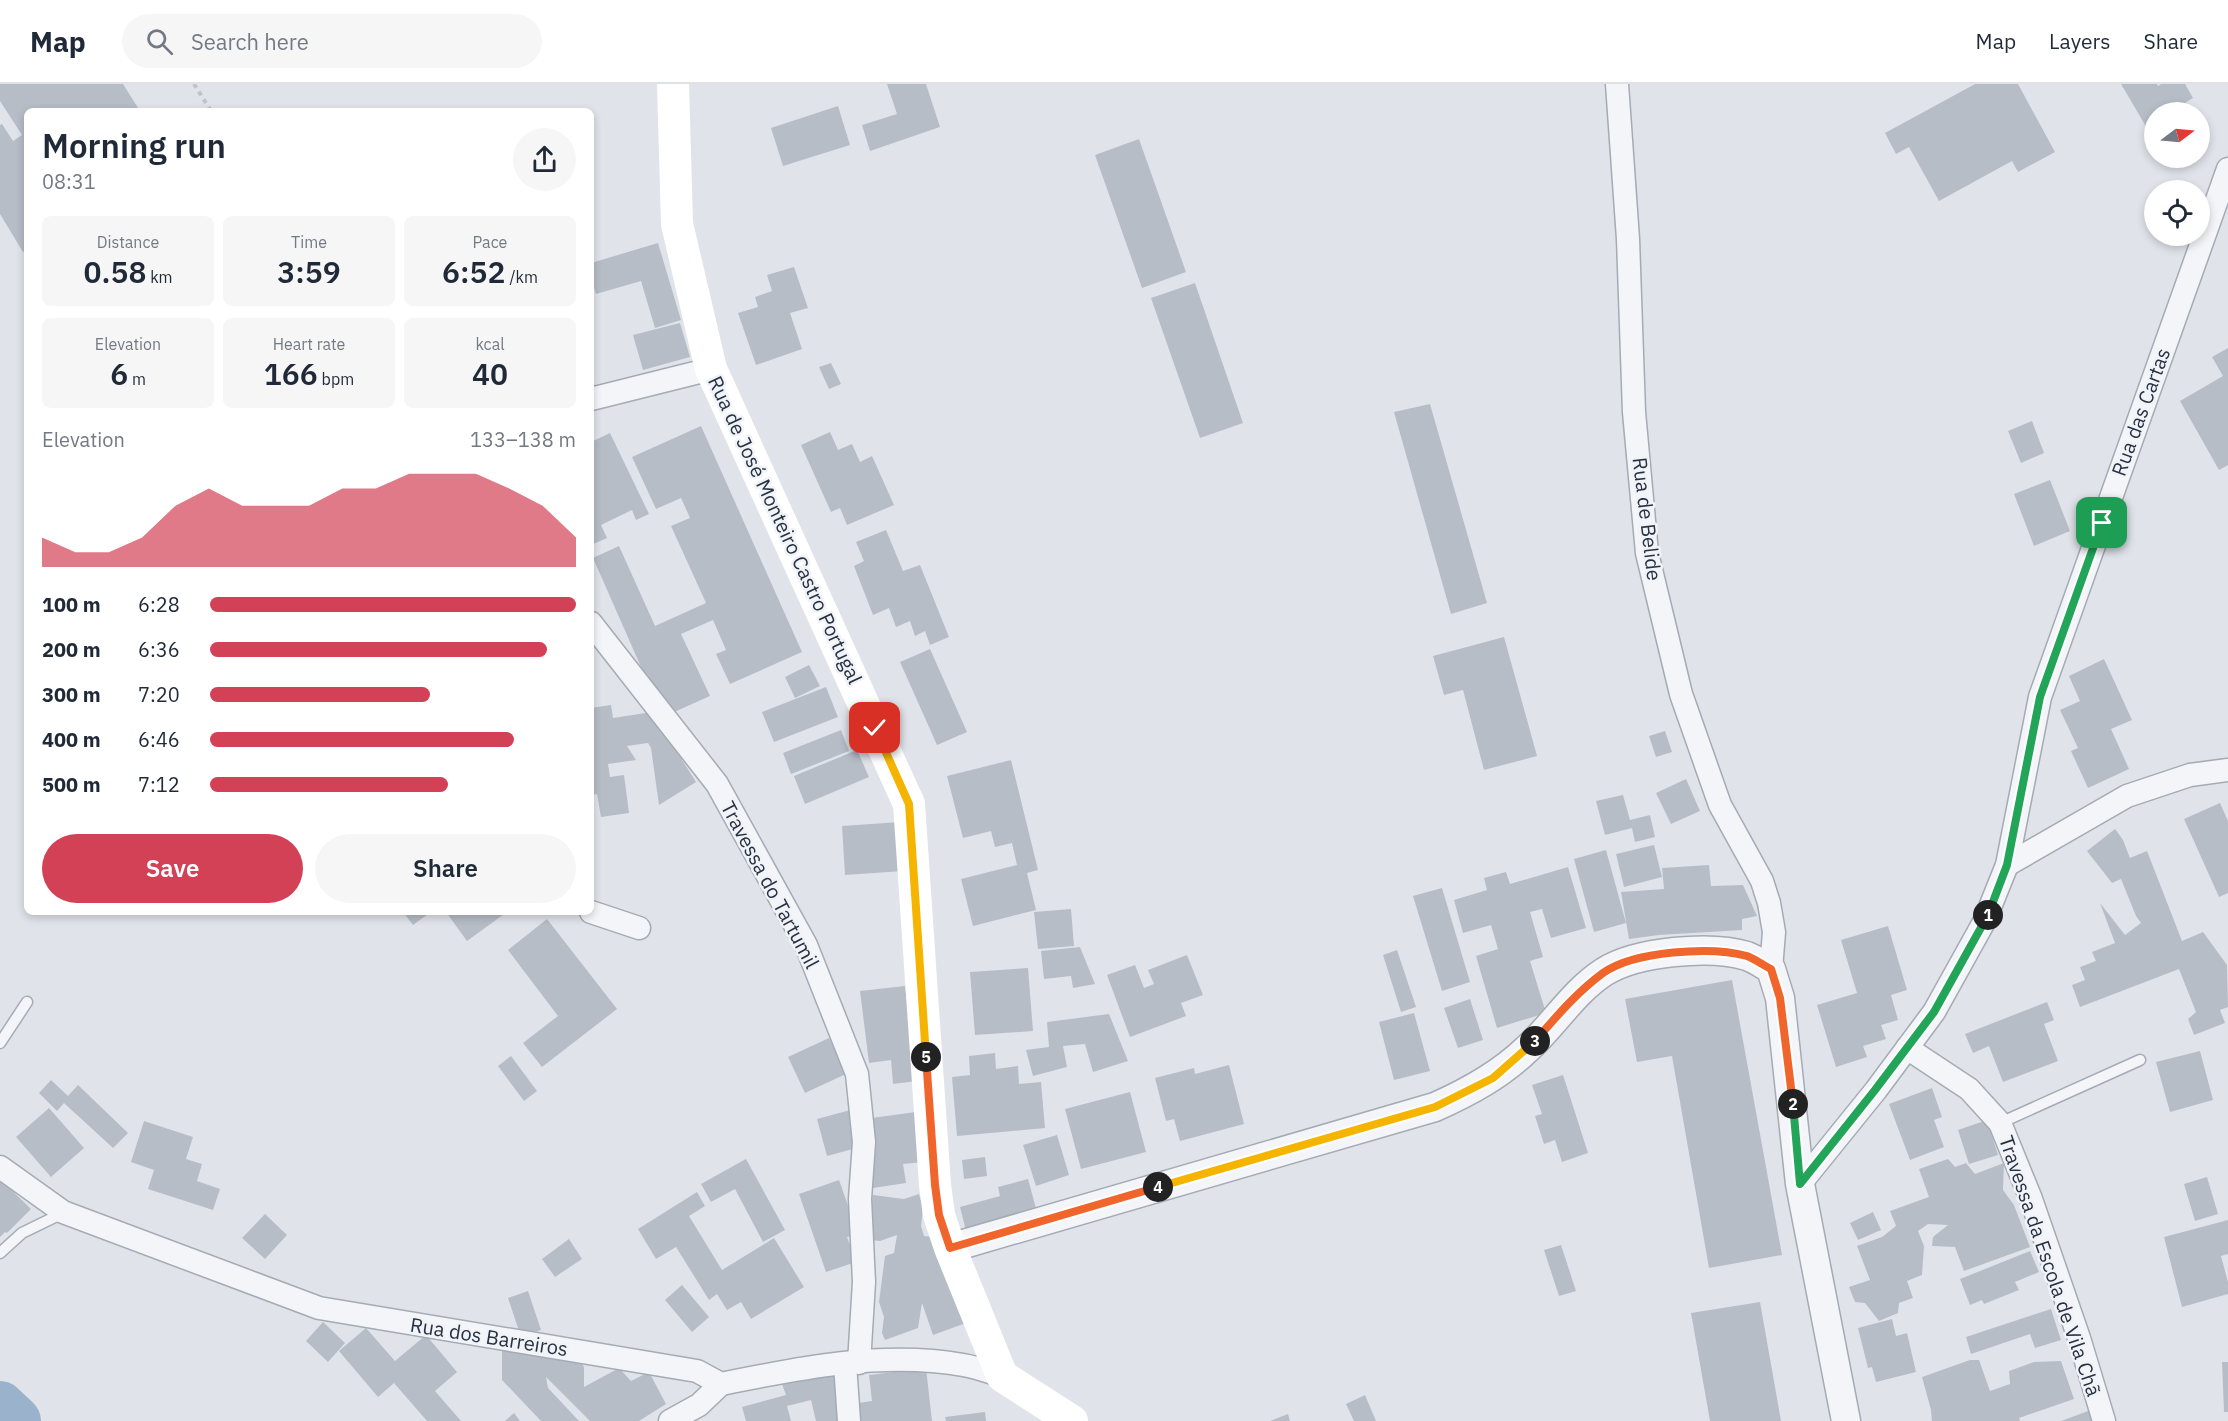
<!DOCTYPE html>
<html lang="en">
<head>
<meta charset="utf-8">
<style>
  :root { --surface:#fff; --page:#f6f6f7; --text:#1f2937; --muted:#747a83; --line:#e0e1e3; --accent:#d34157 }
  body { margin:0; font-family:"IBM Plex Sans",sans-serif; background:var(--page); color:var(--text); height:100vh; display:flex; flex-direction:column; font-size:22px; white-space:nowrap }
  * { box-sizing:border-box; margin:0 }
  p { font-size:20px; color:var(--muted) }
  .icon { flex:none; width:33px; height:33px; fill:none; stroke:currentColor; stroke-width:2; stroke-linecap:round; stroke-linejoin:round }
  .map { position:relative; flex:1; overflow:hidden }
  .drawer { position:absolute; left:24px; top:24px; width:570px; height:807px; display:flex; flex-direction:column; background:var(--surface); border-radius:9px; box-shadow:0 3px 9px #0003 }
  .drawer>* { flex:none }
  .needle { width:39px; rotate:74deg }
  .controls { position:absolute; left:2144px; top:18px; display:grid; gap:12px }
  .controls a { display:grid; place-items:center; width:66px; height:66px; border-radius:50%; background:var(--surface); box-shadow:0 3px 9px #0003; font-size:30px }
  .pin { position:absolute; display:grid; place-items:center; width:51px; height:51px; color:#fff; margin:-26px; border-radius:12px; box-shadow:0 3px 9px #0006 }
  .km { position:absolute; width:30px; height:30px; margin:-15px; border-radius:50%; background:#222; color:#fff; font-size:16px; line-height:30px; text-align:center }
  .round { display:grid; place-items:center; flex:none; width:63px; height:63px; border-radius:32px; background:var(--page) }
  .overview { display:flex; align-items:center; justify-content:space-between; height:102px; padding:0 18px }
  h1 { font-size:33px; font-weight:600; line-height:45px }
  .stats { display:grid; grid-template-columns:repeat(3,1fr); gap:9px; height:102px; padding:6px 18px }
  .stats div { display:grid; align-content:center; border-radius:9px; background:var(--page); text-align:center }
  .stats b { font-size:30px; font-weight:600 }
  .stats small { font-size:16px; font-weight:400 }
  .stats p { font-size:16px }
  .chart { height:168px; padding:12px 18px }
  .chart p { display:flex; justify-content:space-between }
  .chart svg { width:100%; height:108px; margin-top:6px; fill:var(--accent); opacity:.7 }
  .action { display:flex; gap:12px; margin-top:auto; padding:12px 18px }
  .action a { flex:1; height:69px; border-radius:36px; background:var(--accent); color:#fff; font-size:24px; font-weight:600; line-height:69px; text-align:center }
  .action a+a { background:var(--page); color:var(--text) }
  ul { padding:0 18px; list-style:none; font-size:20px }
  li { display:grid; grid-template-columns:96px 72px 1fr; align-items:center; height:45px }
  li i { height:15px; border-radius:8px; background:var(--accent) }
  header { display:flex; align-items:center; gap:36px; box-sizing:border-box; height:84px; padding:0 30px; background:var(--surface); border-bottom:2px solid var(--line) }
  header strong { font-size:28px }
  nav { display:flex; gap:33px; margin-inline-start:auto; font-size:21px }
  .search { width:420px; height:54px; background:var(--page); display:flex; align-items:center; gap:15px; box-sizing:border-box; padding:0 21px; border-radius:33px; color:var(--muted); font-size:22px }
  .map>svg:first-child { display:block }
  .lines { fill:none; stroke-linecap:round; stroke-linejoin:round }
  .river { stroke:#9ab2cb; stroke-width:50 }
  .building { fill:#b7bdc7 }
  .service-casing { stroke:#a5abb4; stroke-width:13 }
  .minor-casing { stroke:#a5abb4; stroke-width:25 }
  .tertiary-casing { stroke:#a5abb4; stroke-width:31 }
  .path { stroke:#bec2c9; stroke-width:4; stroke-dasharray:4.5 4.5; stroke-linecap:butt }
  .service { stroke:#f3f5f8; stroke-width:10 }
  .minor { stroke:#f3f5f8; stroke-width:22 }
  .tertiary { stroke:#f3f5f8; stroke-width:28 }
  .secondary { stroke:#fff; stroke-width:32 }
  .split-1-casing { stroke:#fff; stroke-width:12 }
  .split-2-casing { stroke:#fff; stroke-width:12 }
  .split-3-casing { stroke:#fff; stroke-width:12 }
  .split-4-casing { stroke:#fff; stroke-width:12 }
  .split-5-casing { stroke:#fff; stroke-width:12 }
  .split-6-casing { stroke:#fff; stroke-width:12 }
  .split-1 { stroke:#22a559; stroke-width:8 }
  .split-2 { stroke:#22a559; stroke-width:8 }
  .split-3 { stroke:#f0652b; stroke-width:8 }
  .split-4 { stroke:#f5b400; stroke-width:8 }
  .split-5 { stroke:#f0652b; stroke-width:8 }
  .split-6 { stroke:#f5b400; stroke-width:8 }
  .labels { text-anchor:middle; stroke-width:5; stroke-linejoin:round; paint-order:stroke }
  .street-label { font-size:20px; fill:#283142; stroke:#f0f3f7 }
</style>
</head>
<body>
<header>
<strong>Map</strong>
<div class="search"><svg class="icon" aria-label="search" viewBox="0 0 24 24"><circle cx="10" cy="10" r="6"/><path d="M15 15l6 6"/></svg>Search here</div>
<nav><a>Map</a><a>Layers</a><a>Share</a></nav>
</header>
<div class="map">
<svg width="2228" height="1337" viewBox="0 0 2228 1337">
  <rect width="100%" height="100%" fill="#e0e4ea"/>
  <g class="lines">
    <!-- river -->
    <path class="river" d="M0 1322 16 1337"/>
  </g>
  <!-- building -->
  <g class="building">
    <path d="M0 0H123L140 27H27V165L23 168 0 130V41L2 40 13 57 22 51 0 17Z"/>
    <path d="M887 0H926L940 43 870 67 862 41 897 30Z"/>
    <path d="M1975 0H2018L2055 68 2018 88 2012 77 1939 117 1909 63 1896 70 1885 49Z"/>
    <path d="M2121 0H2157L2158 2 2161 0H2185L2193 14 2175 25 2177 28H2154V56Z"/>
    <path d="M838 22 850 61 783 82 771 44Z"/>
    <path d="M1139 55 1186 188 1142 204 1095 71Z"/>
    <path d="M658 159 681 236 655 244 641 197 596 210 591 194V179Z"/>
    <path d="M794 183 808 224 790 229 802 265 756 281 738 229 758 223 755 213 772 207 767 191Z"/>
    <path d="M1195 199 1243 339 1200 354 1151 214Z"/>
    <path d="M680 239 690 273 643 286 633 251Z"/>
    <path d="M2228 264V381L2219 386 2180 317 2223 292 2212 273Z"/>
    <path d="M831 279 841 300 829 305 819 283Z"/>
    <path d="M1430 320 1487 519 1451 530 1394 328Z"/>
    <path d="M2032 337 2044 369 2021 379 2008 347Z"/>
    <path d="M701 342 802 568 730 600 716 570 726 566 713 536 681 550 710 612 663 633 593 474 619 462 655 542 706 519 671 442 690 434 681 414 656 425 632 373Z"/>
    <path d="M830 348 838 366 852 360 860 378 872 372 894 421 847 441 840 424 831 428 801 361Z"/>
    <path d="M610 349 649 430 636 436 632 426 601 441 607 454 591 461V358Z"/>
    <path d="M2050 396 2070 447 2034 462 2014 410Z"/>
    <path d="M886 446 903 487 920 481 949 553 930 561 925 547 915 552 910 537 896 543 889 524 873 531 854 482 864 477 856 458Z"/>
    <path d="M1504 553 1537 672 1484 686 1463 606 1444 611 1433 572Z"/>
    <path d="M930 565 967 648 937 661 900 578Z"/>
    <path d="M2104 575 2132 636 2111 645 2129 685 2088 704 2071 667 2078 664 2060 626 2080 617 2069 592Z"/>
    <path d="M809 581 820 602 795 614 785 593Z"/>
    <path d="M826 603 838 633 774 658 762 628Z"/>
    <path d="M611 621 613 634 652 628 696 698 659 721 651 664 648 659 627 662 636 676 608 680 610 693 624 691 629 729 601 733 597 710 591 711 593 651 591 624Z"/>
    <path d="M841 646 849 667 791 690 783 669Z"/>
    <path d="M1665 647 1672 668 1656 673 1649 652Z"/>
    <path d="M857 666 869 693 805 720 794 692Z"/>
    <path d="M1011 676 1038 786 1027 789 1036 826 973 842 961 795 1017 781 1012 759 995 763 991 747 963 754 947 692Z"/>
    <path d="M1686 695 1700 727 1671 740 1656 709Z"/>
    <path d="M1623 711 1630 736 1650 731 1655 753 1635 758 1632 744 1605 751 1596 717Z"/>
    <path d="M2220 719 2228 737V809L2219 813 2184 735Z"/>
    <path d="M900 738 903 787 845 791 842 742Z"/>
    <path d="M2115 745 2123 756 2130 774 2147 767 2182 857 2203 848 2227 881 2228 923 2220 926 2225 939 2194 951 2188 935 2196 928 2179 885 2080 923 2072 901 2085 896 2080 883 2096 877 2092 868 2115 859 2100 819 2125 851 2141 839 2136 832 2121 795 2112 799 2087 767Z"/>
    <path d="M1654 761 1662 793 1624 803 1616 770Z"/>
    <path d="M1606 766 1626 839 1594 848 1574 775Z"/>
    <path d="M1709 781 1711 802 1743 801 1757 832 1742 835V846L1659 851 1629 855 1621 808 1664 805 1662 784Z"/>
    <path d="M1568 783 1586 844 1551 854 1542 825 1530 828 1543 873 1530 877 1546 929 1497 944 1476 872 1498 865 1491 841 1463 849 1454 816 1487 806 1484 794 1506 788 1510 800Z"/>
    <path d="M1442 804 1470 898 1442 907 1413 812Z"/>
    <path d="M1071 825 1074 862 1038 865 1034 828Z"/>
    <path d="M403 828H431L413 841Z"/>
    <path d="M446 828H507L467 857Z"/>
    <path d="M547 835 617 925 542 983 523 959 558 932 508 866Z"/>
    <path d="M1888 842 1907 906 1891 911 1898 936 1881 941 1886 955 1863 962 1867 973 1836 983 1817 921 1857 909 1841 856Z"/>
    <path d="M1080 863 1095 900 1073 904 1071 892 1044 895 1041 867Z"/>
    <path d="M1397 866 1416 923 1401 928 1383 871Z"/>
    <path d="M1187 871 1203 911 1181 919 1186 932 1130 953 1107 891 1135 881 1144 904 1154 900 1148 886Z"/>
    <path d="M1028 884 1033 947 975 951 970 888Z"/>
    <path d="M1732 896 1782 1171 1709 1184 1672 972 1637 978 1625 915Z"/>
    <path d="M905 902 917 997 893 1000 891 976 869 979 860 907Z"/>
    <path d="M1470 915 1483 956 1458 964 1444 924Z"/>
    <path d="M2047 918 2054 936 2044 940 2058 977 2003 998 1989 962 1973 969 1965 950Z"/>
    <path d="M1414 929 1430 987 1394 996 1379 938Z"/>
    <path d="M1109 930 1128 977 1093 988 1085 960 1063 962 1067 983 1033 992 1026 966 1049 963 1047 938Z"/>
    <path d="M829 954 846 990 805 1009 788 973Z"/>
    <path d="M2200 967 2213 1016 2170 1028 2156 978Z"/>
    <path d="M995 969 996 985 1018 982 1019 1000 1041 998 1045 1044 957 1052 952 993 970 991 969 972Z"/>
    <path d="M511 972 537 1007 524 1017 498 982Z"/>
    <path d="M1229 981 1244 1040 1180 1057 1174 1035 1166 1037 1155 994 1194 984 1195 990Z"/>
    <path d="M1563 991 1588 1069 1562 1078 1555 1056 1544 1060 1535 1032 1542 1030 1532 1001Z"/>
    <path d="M51 996 68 1012 78 1001 128 1049 113 1064 64 1019 57 1027 39 1009Z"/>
    <path d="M1932 1004 1942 1033 1934 1036 1944 1063 1910 1076 1889 1020Z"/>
    <path d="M1130 1008 1146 1068 1081 1085 1065 1025Z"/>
    <path d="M49 1024 84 1064 51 1093 16 1053Z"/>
    <path d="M854 1025 864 1062 827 1072 817 1035Z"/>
    <path d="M916 1028 923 1078 903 1080 906 1099 873 1104 864 1035Z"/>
    <path d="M1987 1036 1998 1071 1969 1080 1958 1046Z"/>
    <path d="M144 1037 193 1053 186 1075 202 1080 197 1097 220 1105 213 1126 148 1105 154 1086 131 1078Z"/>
    <path d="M1057 1051 1069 1091 1036 1102 1023 1061Z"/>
    <path d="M985 1073 987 1092 964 1095 962 1076Z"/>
    <path d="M746 1075 785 1146 763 1158 735 1105 711 1118 701 1100Z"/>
    <path d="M1948 1075 1955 1083 1966 1079 1975 1090 2004 1079 2003 1106 2014 1121 2030 1163 1964 1187 1955 1163 1932 1162 1933 1153 1948 1141 1928 1140 1918 1147 1924 1162 1922 1191 1907 1197 1913 1214 1899 1219 1898 1229 1879 1237 1865 1219 1855 1218 1849 1203 1870 1196 1857 1162 1882 1153 1896 1142 1890 1127 1929 1113 1919 1085Z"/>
    <path d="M2207 1093 2218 1130 2195 1137 2184 1100Z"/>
    <path d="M0 1095 31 1125 7 1149 5 1148 0 1153Z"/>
    <path d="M1028 1095 1037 1128 966 1147 960 1123 1000 1112 998 1103Z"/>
    <path d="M839 1096 858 1150 847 1153 856 1178 826 1188 799 1110Z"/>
    <path d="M697 1108 705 1122 689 1132 722 1186 774 1154 804 1203 751 1235 741 1218 727 1226 717 1210 709 1216 676 1163 656 1175 638 1145Z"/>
    <path d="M919 1110 923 1124 921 1142 924 1152 935 1153 966 1239 933 1251 922 1219 918 1244 885 1256 882 1249 884 1233 879 1218 885 1172 894 1169 897 1151 880 1157 870 1156 868 1149 873 1111 904 1115Z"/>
    <path d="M1873 1128 1881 1146 1858 1156 1850 1139Z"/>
    <path d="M265 1130 287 1151 265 1175 242 1154Z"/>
    <path d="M2228 1136V1170L2221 1172 2228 1198V1210L2182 1223 2164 1153Z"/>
    <path d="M569 1155 582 1175 555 1193 542 1175Z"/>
    <path d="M1561 1161 1576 1207 1559 1212 1544 1166Z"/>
    <path d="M2030 1167 2039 1188 2015 1198 2019 1206 1984 1220 1982 1216 1970 1221 1960 1195Z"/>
    <path d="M682 1201 709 1233 692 1248 665 1216Z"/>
    <path d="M528 1207 541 1246 521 1253 508 1214Z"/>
    <path d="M1760 1218 1781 1337H1710L1691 1229Z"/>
    <path d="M2051 1225 2061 1256 2035 1264 2030 1250 1971 1270 1966 1253Z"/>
    <path d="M1892 1235 1896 1252 1907 1249 1916 1288 1876 1298 1872 1283 1868 1284 1858 1244Z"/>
    <path d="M323 1238 345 1259 328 1278 306 1257Z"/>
    <path d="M366 1244 395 1277 426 1251 457 1288 435 1307 461 1337H427L394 1299 378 1313 339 1267Z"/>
    <path d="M502 1262H549L562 1276H580L584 1283V1303L619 1284 631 1297 649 1288 666 1320 639 1337H590L546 1293 548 1304 579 1337H541L502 1296Z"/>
    <path d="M1970 1276H1979L1990 1307 2010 1300 2009 1287 2034 1278 2061 1277 2074 1315 2019 1334 2020 1337H1932L1931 1326 1922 1293Z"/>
    <path d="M2222 1278H2228V1328H2224Z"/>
    <path d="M926 1284 932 1337H854L852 1320 872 1317 869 1291Z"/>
    <path d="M844 1288 847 1337H816L811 1316 787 1322 791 1337H746L742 1323 786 1311 782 1300Z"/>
    <path d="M1365 1311 1376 1337H1354L1346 1320Z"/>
    <path d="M2091 1326 2094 1337H2061Z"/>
    <path d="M985 1328 986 1337H946L945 1333Z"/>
    <path d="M514 1329 520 1337H505Z"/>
    <path d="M1288 1330 1290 1337H1270Z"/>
  </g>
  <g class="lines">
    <!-- service casing -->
    <g class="service-casing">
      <g id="service">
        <path d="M0 959 27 918"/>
        <path d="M2000 1039 2140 976"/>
        <path d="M0 1169 22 1149 63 1129"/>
      </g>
    </g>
    <!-- minor casing -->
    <g class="minor-casing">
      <g id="minor">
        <path d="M1617 0 1628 155 1634 328 1647 469 1681 610 1720 721 1762 797 1769 819 1774 848 1771 885"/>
        <path d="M591 315 711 285"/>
        <path d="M591 539 717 700 806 861 857 990 864 1058 860 1115 864 1198 859 1279"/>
        <path d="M2007 781 2127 712 2190 691 2228 686"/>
        <path d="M591 828 639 844"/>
        <path d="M1907 964 1969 1005 2000 1039 2031 1115 2079 1254 2104 1337"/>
        <path d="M0 1083 63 1128 319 1224 697 1287 721 1300C799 1284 883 1267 963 1281 976 1283 989 1288 1002 1292"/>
        <path d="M1800 1100 1876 1006 1934 928 1984 838 2007 781 2040 613 2228 85"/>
        <path d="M845 1280 849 1337"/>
        <path d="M670 1337 699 1321 721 1300"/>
      </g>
    </g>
    <!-- tertiary casing -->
    <g class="tertiary-casing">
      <path id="tertiary" d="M950 1164 1435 1023C1469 1008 1500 991 1527 965 1554 941 1573 908 1604 888 1637 867 1711 861 1747 872 1755 875 1764 881 1771 885L1780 914 1800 1100 1846 1337"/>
    </g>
    <!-- path -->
    <path class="path" d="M194 0 211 27"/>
    <!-- service -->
    <use href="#service" class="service"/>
    <!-- minor -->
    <use href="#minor" class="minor"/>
    <!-- tertiary -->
    <use href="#tertiary" class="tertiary"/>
    <!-- secondary -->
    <path class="secondary" d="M673 0 677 140 711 285 909 720 935 1101 939 1131 950 1164 1002 1292 1072 1337"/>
  </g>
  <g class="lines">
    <!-- split-1 casing -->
    <g class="split-1-casing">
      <path id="split-1" d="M1988 831 2007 781 2040 613 2102 439"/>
    </g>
    <!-- split-2 casing -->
    <g class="split-2-casing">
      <path id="split-2" d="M1793 1020 1800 1100 1875 1006 1934 928 1988 831"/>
    </g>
    <!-- split-3 casing -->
    <g class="split-3-casing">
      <path id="split-3" d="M1535 957C1556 933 1577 908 1603 889 1634 867 1711 862 1747 872 1755 875 1763 881 1771 885L1780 914 1793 1020"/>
    </g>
    <!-- split-4 casing -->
    <g class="split-4-casing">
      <path id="split-4" d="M1158 1103 1435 1023 1493 994 1535 957"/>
    </g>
    <!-- split-5 casing -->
    <g class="split-5-casing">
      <path id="split-5" d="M926 973 935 1101 939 1131 950 1164 1158 1103"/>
    </g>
    <!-- split-6 casing -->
    <g class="split-6-casing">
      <path id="split-6" d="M875 644 909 720 926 973"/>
    </g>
    <!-- split-1 -->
    <use href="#split-1" class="split-1"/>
    <!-- split-2 -->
    <use href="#split-2" class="split-2"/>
    <!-- split-3 -->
    <use href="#split-3" class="split-3"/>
    <!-- split-4 -->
    <use href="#split-4" class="split-4"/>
    <!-- split-5 -->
    <use href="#split-5" class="split-5"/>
    <!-- split-6 -->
    <use href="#split-6" class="split-6"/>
  </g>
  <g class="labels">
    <!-- street labels -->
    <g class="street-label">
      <text transform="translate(2141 328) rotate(-70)" y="7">Rua das Cartas</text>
      <text transform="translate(1647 435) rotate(83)" y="7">Rua de Belide</text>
      <text transform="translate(785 446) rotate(65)" y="7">Rua de José Monteiro Castro Portugal</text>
      <text transform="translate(770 801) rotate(62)" y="7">Travessa do Tartumil</text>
      <text transform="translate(2050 1182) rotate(71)" y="7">Travessa da Escola de Vila Chã</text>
      <text transform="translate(489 1253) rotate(9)" y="7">Rua dos Barreiros</text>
    </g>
  </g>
</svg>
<div class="controls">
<a><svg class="needle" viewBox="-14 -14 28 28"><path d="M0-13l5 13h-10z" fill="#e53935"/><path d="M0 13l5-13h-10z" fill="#747a83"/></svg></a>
<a><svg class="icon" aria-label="locate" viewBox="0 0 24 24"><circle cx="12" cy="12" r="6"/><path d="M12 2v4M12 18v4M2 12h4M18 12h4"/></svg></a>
</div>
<div class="pin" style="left:2102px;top:439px;background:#1e9e55"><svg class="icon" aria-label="arrive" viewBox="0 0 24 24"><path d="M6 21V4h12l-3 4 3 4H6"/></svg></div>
<div class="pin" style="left:875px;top:644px;background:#d93025"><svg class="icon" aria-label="check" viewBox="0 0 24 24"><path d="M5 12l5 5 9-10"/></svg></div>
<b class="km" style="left:1988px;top:831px">1</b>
<b class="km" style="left:1793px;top:1020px">2</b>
<b class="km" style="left:1535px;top:957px">3</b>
<b class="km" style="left:1158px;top:1103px">4</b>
<b class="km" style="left:926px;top:973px">5</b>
<section class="drawer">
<div class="overview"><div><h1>Morning run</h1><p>08:31</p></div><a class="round"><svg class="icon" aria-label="share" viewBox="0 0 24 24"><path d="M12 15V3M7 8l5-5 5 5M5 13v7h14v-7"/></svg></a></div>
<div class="stats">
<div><p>Distance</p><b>0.58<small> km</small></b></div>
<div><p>Time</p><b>3:59</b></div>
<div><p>Pace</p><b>6:52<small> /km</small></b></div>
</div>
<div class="stats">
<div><p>Elevation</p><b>6<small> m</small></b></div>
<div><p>Heart rate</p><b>166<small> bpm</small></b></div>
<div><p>kcal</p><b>40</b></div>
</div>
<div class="chart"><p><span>Elevation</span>133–138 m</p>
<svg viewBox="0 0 160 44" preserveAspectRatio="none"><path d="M0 44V32L10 38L20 38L30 32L40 19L50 12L60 19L70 19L80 19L90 12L100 12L110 6L120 6L130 6L140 12L150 19L160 32V44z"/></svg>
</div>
<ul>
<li><b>100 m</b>6:28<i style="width:100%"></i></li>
<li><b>200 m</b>6:36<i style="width:92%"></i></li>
<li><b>300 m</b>7:20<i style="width:60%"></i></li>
<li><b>400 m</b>6:46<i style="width:83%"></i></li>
<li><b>500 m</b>7:12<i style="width:65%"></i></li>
</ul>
<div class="action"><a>Save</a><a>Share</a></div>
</section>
</div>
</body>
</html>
